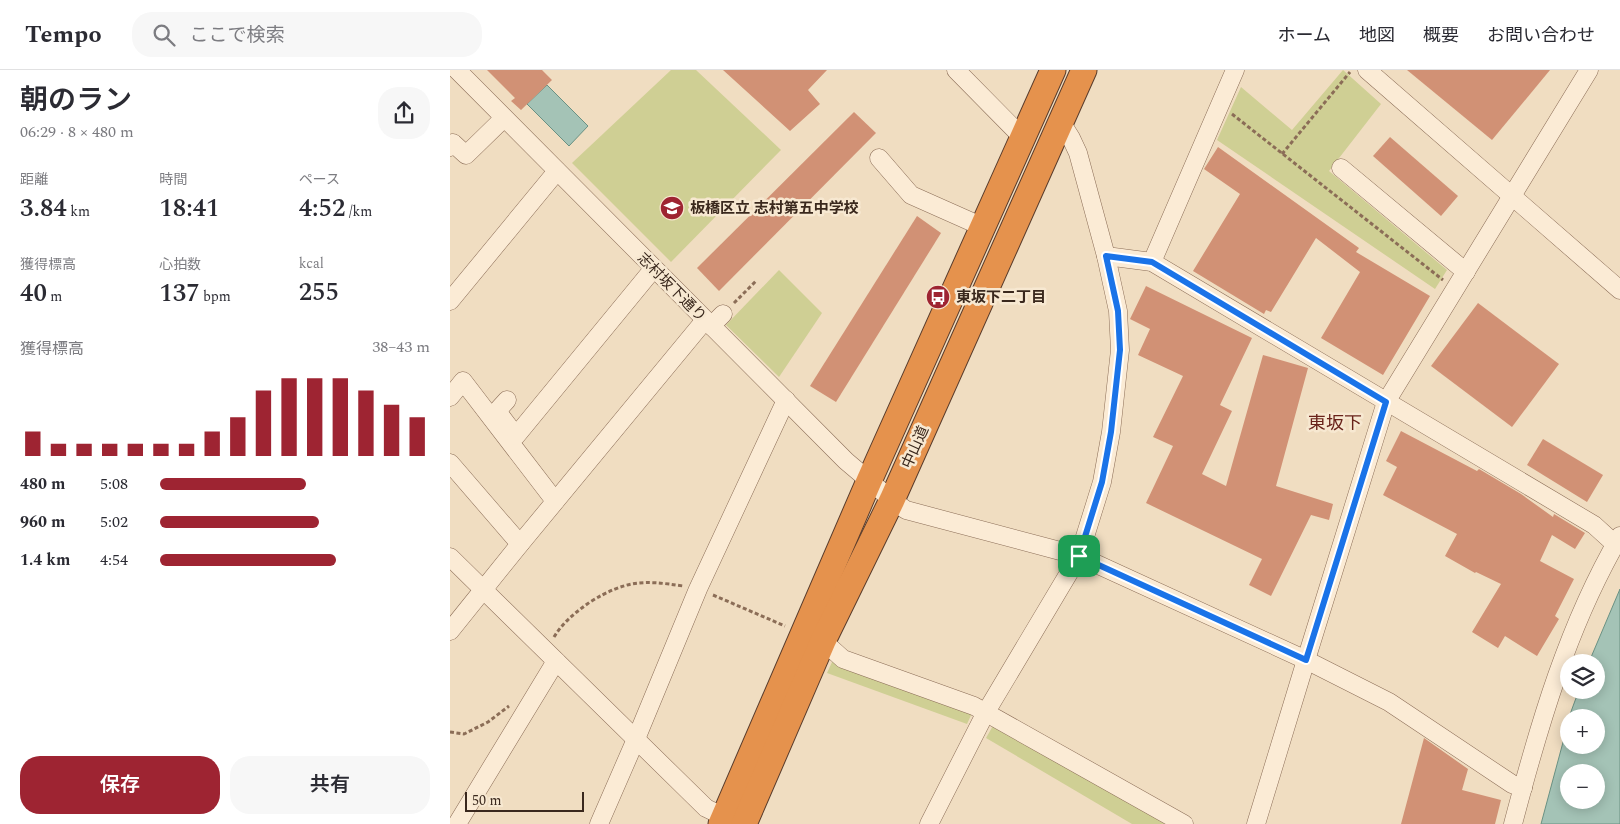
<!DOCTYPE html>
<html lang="ja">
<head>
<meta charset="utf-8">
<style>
  :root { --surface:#fff; --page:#f7f7f7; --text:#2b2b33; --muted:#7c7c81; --line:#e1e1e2; --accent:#9e2432 }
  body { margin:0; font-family:Spectral,"Noto Sans JP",serif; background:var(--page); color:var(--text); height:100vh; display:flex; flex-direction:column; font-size:19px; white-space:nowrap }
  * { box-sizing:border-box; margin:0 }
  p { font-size:16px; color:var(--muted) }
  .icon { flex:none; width:28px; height:28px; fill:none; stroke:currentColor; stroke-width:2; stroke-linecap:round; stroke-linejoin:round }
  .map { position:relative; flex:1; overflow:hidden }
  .drawer { display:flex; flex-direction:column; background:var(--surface); width:450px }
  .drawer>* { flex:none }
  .buttons { position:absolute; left:1110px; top:584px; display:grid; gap:10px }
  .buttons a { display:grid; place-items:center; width:45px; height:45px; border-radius:50%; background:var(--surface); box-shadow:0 2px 12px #0003; font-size:25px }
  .scale { position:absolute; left:15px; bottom:12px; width:119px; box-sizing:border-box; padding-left:5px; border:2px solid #3a281d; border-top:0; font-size:14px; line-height:18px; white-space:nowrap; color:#3a281d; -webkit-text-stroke:4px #f7e8d1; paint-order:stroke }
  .pin { position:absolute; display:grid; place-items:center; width:42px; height:42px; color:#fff; margin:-21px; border-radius:10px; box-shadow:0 2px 8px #0006 }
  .round { display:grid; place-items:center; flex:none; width:52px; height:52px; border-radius:20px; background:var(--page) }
  .head { display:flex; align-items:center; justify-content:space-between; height:85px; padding:0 20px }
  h1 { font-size:28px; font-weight:600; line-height:38px }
  .metrics { display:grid; grid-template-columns:repeat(3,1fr); gap:8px; height:85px; padding:5px 20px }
  .metrics div { display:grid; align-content:center }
  .metrics b { font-size:25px; font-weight:600 }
  .metrics small { font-size:14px; font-weight:400 }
  .metrics p { font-size:14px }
  .chart { height:140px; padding:10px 20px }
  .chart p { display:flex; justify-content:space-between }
  .chart svg { width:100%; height:90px; margin-top:5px; stroke:var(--accent); stroke-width:6 }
  .action { display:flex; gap:10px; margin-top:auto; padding:10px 20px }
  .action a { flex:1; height:58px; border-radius:20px; background:var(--accent); color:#fff; font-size:20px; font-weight:600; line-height:58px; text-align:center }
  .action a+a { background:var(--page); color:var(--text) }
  ul { padding:0 20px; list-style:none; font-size:16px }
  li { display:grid; grid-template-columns:80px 60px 1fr; align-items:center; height:38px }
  li i { height:12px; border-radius:6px; background:var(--accent) }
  header { display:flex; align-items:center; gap:30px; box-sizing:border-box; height:70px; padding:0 25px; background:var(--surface); border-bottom:1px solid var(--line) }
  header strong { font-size:24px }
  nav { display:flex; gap:28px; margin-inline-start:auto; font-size:18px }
  .search { width:350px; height:45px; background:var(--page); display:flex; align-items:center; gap:12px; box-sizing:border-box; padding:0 18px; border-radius:20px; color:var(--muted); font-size:19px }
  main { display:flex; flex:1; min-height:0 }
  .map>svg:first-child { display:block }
  .green { fill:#cfcf94 }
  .water { fill:#a4c3b6; stroke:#6a9183; fill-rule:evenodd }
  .building { fill:#d19175 }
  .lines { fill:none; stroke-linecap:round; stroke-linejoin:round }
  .minor-casing { stroke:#8b6d57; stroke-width:19 }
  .highway-casing { stroke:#593c2c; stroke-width:27 }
  .path { stroke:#8b6d57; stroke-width:3; stroke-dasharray:4 2.5; stroke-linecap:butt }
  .minor { stroke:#fbebd5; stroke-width:18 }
  .highway { stroke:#e5924d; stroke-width:25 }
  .route-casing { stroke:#fff; stroke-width:10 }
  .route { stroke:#1a73e8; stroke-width:6 }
  .labels { text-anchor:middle; stroke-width:5; stroke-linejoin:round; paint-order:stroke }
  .poi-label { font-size:15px; font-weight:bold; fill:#3a281d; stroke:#f7e8d1; text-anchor:start }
  .street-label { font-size:15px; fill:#3a281d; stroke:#f7e8d1 }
  .quarter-label { font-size:18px; fill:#69221a; stroke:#f7e8d1 }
</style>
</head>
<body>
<header>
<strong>Tempo</strong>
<div class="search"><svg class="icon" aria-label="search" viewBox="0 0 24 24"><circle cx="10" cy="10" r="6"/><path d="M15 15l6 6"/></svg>ここで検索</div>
<nav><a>ホーム</a><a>地図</a><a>概要</a><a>お問い合わせ</a></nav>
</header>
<main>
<section class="drawer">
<div class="head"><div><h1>朝のラン</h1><p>06:29 · 8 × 480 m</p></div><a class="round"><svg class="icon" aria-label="share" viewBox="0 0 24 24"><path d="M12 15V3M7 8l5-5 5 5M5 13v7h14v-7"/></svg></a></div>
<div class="metrics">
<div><p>距離</p><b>3.84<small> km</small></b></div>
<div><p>時間</p><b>18:41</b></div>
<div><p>ペース</p><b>4:52<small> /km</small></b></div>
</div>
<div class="metrics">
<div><p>獲得標高</p><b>40<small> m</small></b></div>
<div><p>心拍数</p><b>137<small> bpm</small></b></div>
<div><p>kcal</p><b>255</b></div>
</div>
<div class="chart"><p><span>獲得標高</span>38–43 m</p>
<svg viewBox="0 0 160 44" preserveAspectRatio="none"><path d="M5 44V32M15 44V38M25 44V38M35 44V38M45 44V38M55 44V38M65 44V38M75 44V32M85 44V25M95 44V12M105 44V6M115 44V6M125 44V6M135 44V12M145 44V19M155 44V25"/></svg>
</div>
<ul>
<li><b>480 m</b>5:08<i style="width:54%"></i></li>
<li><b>960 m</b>5:02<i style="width:59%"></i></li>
<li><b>1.4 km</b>4:54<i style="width:65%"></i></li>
</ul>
<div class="action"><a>保存</a><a>共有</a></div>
</section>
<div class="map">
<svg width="1170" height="754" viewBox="0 0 1170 754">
  <rect width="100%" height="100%" fill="#f0ddc1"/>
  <!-- green -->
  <g class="green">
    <path d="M221 0H246L331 80 221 192 122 93Z"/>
    <path d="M893 0 931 34 879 101 997 200 985 219 767 70 791 17 842 60Z"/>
    <path d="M329 200 372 243 329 307 276 255Z"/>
    <path d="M383 590 523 641 517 654 377 603Z"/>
    <path d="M544 654 718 754H682L536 668Z"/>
  </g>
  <!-- water -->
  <g class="water">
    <path d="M97 15 138 56 119 76 77 34Z"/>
    <path d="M1170 519V754H1091L1119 650V675H1146V648L1119 647 1129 620H1146V592H1139ZM1119 702H1146V730H1119Z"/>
  </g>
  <!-- building -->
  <g class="building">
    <path d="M37 0H92L102 10 71 40 61 31 65 28Z"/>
    <path d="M273 0H377L358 20 370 34 340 61Z"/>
    <path d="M957 0H1100L1042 70Z"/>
    <path d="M404 42 426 63 269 221 247 198Z"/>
    <path d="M940 67 1008 126 991 146 923 86Z"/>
    <path d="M768 77 909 178 906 182 980 226 933 305 871 268 910 202 866 168 821 242 816 240 814 244 743 201 790 124 754 99Z"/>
    <path d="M467 146 491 163 386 332 360 316Z"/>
    <path d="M696 216 802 268 770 335 782 341 752 404 776 416 813 285 858 298 826 416 883 434 879 450 861 445 821 526 799 515 812 489 696 433 723 376 703 367 733 306 688 285 700 259 680 249Z"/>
    <path d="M1028 233 1109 294 1062 357 981 296Z"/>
    <path d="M951 361 1027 401 1029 399 1071 424 1103 447 1104 444 1135 463 1125 479 1102 465 1090 491 1124 509 1105 546 1109 549 1087 586 1055 566 1048 578 1022 562 1051 514 1026 502 1025 503 995 486 1007 464 933 425 947 397 936 391Z"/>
    <path d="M1093 369 1153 405 1137 432 1077 395Z"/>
    <path d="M974 668 1018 699 1012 720 1051 730 1045 754H951Z"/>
  </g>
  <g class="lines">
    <!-- minor casing -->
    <g class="minor-casing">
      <g id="minor">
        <path d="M7 0 396 391 442 430 456 440 629 486 856 590 939 632 1062 714 1073 718"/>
        <path d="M506 0 573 68"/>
        <path d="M917 0 1170 220"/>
        <path d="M0 77 3 73 16 85 54 48"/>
        <path d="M429 88 461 125 533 157"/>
        <path d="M891 98 1016 202"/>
        <path d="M656 186 702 192 1144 455 1165 474"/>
        <path d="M702 192 785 0"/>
        <path d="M0 231 107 101"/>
        <path d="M261 256 273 244"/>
        <path d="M0 327 13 311 105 431"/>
        <path d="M57 330 47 341 59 357"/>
        <path d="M66 366 204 198"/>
        <path d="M0 393 70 474"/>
        <path d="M0 487 256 738 283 751"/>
        <path d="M0 561 70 474 255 250"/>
        <path d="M373 571 393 589 524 636 734 754"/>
        <path d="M7 754 106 591"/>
        <path d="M149 754 186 669 248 519 336 330"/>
        <path d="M479 754 536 642 629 486 652 412 661 362 670 280 668 241 656 186 628 83 621 68 611 52"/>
        <path d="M806 754 856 590 936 332 1139 0"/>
        <path d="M1063 754C1089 655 1118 555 1170 466"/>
      </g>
    </g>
    <!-- highway casing -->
    <g class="highway-casing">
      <g id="highway">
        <path d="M271 754 419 411 603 0"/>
        <path d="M294 754 373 571 442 430 634 0"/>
      </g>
    </g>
    <!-- path -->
    <g class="path">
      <path d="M782 44 993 210"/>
      <path d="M832 84 900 2"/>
      <path d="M284 233 306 211"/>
      <path d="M263 525 335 556"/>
      <path d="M104 567C113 552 126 542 140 532 176 510 193 510 233 516"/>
      <path d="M0 662 14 664 38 652 59 636"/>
    </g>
    <!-- minor -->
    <use href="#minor" class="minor"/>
    <!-- highway -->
    <use href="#highway" class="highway"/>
  </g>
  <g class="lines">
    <!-- route casing -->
    <g class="route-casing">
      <path id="route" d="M656 186 702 192 936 332 856 590 629 486 652 412 661 362 670 280 668 241Z"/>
    </g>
    <!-- route -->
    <use href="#route" class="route"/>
  </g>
  <!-- icons -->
  <defs>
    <g id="school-disc" transform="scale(1.25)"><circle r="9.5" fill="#9e2432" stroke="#f7e8d1"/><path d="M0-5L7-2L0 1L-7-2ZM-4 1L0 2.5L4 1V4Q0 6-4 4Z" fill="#fff"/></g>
    <g id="bus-disc" transform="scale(1.25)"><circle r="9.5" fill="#9e2432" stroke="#f7e8d1"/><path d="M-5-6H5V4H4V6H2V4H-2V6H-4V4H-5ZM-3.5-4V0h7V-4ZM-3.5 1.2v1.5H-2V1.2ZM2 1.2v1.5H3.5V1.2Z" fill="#fff"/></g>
  </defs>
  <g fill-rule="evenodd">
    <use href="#school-disc" x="222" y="138"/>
    <use href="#bus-disc" x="488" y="227"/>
  </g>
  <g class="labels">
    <!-- poi labels -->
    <g class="poi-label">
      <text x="240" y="143">板橋区立 志村第五中学校</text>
      <text x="506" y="232">東坂下二丁目</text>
    </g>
    <!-- street labels -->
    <g class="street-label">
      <text transform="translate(222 217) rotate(45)" y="5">志村坂下通り</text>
      <text transform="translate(465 377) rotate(-66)" y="5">中山道</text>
    </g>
    <!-- quarter labels -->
    <g class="quarter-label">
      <text x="885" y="359">東坂下</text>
    </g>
  </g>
</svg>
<div class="buttons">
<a><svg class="icon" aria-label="layers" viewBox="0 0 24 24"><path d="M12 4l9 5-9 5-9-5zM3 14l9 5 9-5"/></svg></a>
<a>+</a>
<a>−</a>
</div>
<div class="scale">50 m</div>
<div class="pin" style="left:629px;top:486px;background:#1e9e55"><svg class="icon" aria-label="arrive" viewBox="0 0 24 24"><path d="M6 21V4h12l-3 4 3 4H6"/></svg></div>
</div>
</main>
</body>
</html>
